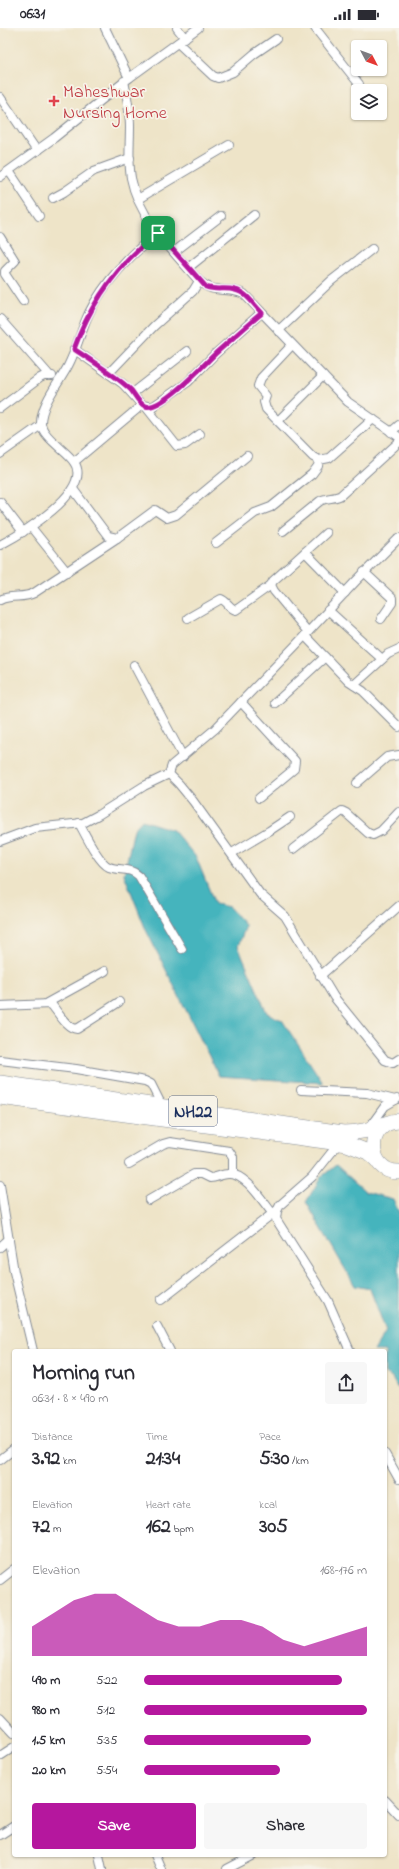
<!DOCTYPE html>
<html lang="en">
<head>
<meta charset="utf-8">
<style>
  :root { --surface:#fff; --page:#f7f7f7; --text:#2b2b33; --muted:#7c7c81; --accent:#b5179e }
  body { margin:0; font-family:"Indie Flower",sans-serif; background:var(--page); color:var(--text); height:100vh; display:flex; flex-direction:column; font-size:15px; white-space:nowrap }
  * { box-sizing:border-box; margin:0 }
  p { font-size:13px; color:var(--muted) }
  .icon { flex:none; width:22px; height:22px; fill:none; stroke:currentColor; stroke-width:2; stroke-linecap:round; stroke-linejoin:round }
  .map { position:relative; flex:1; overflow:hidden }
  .panel { position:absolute; left:12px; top:1321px; width:375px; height:508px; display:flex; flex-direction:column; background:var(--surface); border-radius:4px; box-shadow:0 1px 3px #0004 }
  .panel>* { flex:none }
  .needle { width:26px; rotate:131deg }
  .controls { position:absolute; left:351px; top:12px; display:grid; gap:8px }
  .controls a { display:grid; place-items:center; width:36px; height:36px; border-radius:4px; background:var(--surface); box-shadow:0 1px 3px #0004; font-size:20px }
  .pin { position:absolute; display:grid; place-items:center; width:34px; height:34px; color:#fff; margin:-17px; border-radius:8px; box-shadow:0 2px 6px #0006 }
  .round { display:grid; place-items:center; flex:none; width:42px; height:42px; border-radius:4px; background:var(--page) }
  .summary { display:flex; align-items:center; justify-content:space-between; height:68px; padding:0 20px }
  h1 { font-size:22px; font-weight:700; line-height:30px }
  .figures { display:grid; grid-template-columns:repeat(3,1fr); gap:6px; height:68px; padding:4px 20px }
  .figures div { display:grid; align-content:center }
  .figures b { font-size:20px; font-weight:700 }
  .figures small { font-size:11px; font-weight:400 }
  .figures p { font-size:11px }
  .chart { height:112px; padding:8px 20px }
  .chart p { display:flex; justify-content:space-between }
  .chart svg { width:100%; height:72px; margin-top:4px; fill:var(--accent); opacity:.7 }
  .action { display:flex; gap:8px; margin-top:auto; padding:8px 20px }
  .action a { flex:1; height:46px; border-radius:4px; background:var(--accent); color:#fff; font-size:16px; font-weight:700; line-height:46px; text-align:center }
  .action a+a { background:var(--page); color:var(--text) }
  ul { padding:0 20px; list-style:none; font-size:13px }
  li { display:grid; grid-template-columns:64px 48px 1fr; align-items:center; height:30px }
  li i { height:10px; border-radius:5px; background:var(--accent) }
  .status { display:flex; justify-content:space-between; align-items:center; height:28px; padding:0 20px; background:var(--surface); direction:ltr }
  .status svg { height:11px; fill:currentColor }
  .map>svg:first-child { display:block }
  .water { fill:#45b4bd; stroke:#30728e }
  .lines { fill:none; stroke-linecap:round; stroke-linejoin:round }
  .street-casing { stroke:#848a93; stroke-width:10 }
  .highway-casing { stroke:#848a93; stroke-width:16 }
  .street { stroke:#fff; stroke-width:8 }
  .highway { stroke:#fff; stroke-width:15 }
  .route-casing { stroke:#fff; stroke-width:8 }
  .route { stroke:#b5179e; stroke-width:5 }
  .health-dot { fill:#e0444e; stroke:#f7f3e8; stroke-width:1.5 }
  .labels { text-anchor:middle; stroke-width:3.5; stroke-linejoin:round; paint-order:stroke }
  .shield { fill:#f7f3e8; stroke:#5d6a87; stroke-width:1 }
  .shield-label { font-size:17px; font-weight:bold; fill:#1b2f5e }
  .health-label { font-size:18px; fill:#be3a42; stroke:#f7f3e8; text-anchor:start }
</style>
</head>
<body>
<div class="status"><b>06:31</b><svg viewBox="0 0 49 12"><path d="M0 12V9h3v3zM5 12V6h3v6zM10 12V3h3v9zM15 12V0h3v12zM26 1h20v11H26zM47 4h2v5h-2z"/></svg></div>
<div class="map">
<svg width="399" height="1841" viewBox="0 0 399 1841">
  <rect width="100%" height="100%" fill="#f7f3e8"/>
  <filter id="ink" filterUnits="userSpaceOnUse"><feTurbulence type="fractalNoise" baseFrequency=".025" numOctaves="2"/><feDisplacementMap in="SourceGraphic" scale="8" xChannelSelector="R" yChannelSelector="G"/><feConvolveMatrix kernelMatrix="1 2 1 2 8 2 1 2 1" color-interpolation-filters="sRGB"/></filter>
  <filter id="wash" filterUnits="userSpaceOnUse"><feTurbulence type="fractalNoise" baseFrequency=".012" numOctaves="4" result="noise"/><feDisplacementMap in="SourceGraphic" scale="16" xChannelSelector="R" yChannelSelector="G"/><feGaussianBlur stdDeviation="0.9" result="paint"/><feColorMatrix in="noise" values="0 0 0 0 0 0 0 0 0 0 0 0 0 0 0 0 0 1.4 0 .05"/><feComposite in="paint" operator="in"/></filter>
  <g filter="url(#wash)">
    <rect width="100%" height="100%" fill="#eee4c8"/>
    <!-- water -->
    <g class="water">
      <path d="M142 792 173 802 196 829 215 876 229 879 246 898 238 918 267 985 282 992 323 1055 219 1048 146 902 124 846 134 801Z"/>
      <path d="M336 1137 366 1164 393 1171 399 1185V1363L392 1350 385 1346V1323H374L386 1303 370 1261 355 1258 306 1174 321 1149Z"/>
    </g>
  </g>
  <g filter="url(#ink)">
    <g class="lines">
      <!-- street casing -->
      <g class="street-casing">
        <g id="street">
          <path d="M105 0 129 50"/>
          <path d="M177 0 185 10"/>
          <path d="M315 0 359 56"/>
          <path d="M178 15 213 48 218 50 233 44 254 26 276 11"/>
          <path d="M124 53C127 68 130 83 130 99 130 116 128 133 131 150 139 191 173 223 199 253 215 267 227 258 244 266L348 374 399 409"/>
          <path d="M0 69 37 123"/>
          <path d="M9 143 39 188"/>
          <path d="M0 149 54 110 129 50 198 0"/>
          <path d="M53 170 64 164 94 143 130 130"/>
          <path d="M138 171 229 117"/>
          <path d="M0 209 15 233 5 243V246L23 273"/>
          <path d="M174 224 221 188"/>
          <path d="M188 240 254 187"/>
          <path d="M0 291 50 348"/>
          <path d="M278 303 331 253 372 221"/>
          <path d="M292 317 261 350 258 358 266 368 264 374 266 381 313 429 319 432 329 430 373 391"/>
          <path d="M74 321 123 356 142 377 152 379 188 354 214 327 261 285"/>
          <path d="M109 345 154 298 193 263 199 253"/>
          <path d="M133 365 187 323"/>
          <path d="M146 379 177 418 185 417 200 406"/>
          <path d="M0 380 40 350 44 348H52"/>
          <path d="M278 393 323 348"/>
          <path d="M391 404 399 397"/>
          <path d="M0 426 41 397"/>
          <path d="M74 434 142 377"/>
          <path d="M73 461 108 508 117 510 155 482 167 490 176 487 247 428"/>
          <path d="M0 474 23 504"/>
          <path d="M31 499 67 544"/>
          <path d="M283 503 320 473C327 469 335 471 341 467L399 414"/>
          <path d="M216 515 255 485 271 479 312 446 318 438 319 432"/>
          <path d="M0 517C21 506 94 463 74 434 67 423 42 409 41 395 41 376 59 355 68 338 77 321 81 302 89 285 104 254 132 225 158 205"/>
          <path d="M305 524 345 565"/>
          <path d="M364 544 392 570V575L381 591"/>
          <path d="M0 572C11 566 23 571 34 565L117 510"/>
          <path d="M328 582 382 631"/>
          <path d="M188 590 221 571C227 573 230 581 236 582L271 557"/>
          <path d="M308 604 274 563 271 557 273 553 326 505"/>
          <path d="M305 608 349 654 363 663 399 699"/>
          <path d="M134 637 183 729"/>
          <path d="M354 657 388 626 399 621"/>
          <path d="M241 674 295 733 294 741 259 770"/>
          <path d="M275 675 325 629"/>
          <path d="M169 746 172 737 215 701 295 618 355 554 399 510"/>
          <path d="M357 755 387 729 399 727"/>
          <path d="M79 795C85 806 99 835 109 839 120 843 130 839 139 848L182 921"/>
          <path d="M0 813 35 800 83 795 98 787 144 758 169 746 179 756 193 773 260 866 285 888 334 969 385 1032 393 1035 399 1031"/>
          <path d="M293 821 342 783 346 785 368 805 373 807 381 803 399 784"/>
          <path d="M232 825 269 803 290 789"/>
          <path d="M320 948 399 878"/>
          <path d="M47 975 105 943"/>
          <path d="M0 978 51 976C58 984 66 1000 77 1001L119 974"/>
          <path d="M0 1032 76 1041 145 1053 151 1056 162 1078"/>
          <path d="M301 1062 367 1065 395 1072"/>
          <path d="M369 1100 385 1078 397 1071"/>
          <path d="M339 1115 312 1149 280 1177 277 1183 276 1191 328 1273 350 1323"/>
          <path d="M129 1136 163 1116 170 1114 229 1123 233 1129V1146"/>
          <path d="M0 1157 14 1244 33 1323"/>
          <path d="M149 1172 194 1146H202L210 1150C216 1150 222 1146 228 1146 245 1144 263 1174 273 1186"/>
          <path d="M0 1219 9 1211"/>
          <path d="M161 1272 276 1183"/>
          <path d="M157 1298 170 1323"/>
          <path d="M385 1426 399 1451"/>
          <path d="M0 1432 14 1421"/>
          <path d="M0 1552 14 1541"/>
          <path d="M0 1690 14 1705"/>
          <path d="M0 1728 14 1719"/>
          <path d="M385 1772 399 1787"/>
          <path d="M0 1807 14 1798"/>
          <path d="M99 1827 102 1841"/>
          <path d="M155 1827 161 1841"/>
          <path d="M227 1841 254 1827"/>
        </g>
      </g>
      <!-- highway casing -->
      <g class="highway-casing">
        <g id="highway">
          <path d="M0 1055 343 1105C359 1105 370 1102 385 1096"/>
          <path d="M0 1069 347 1116 368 1124 376 1131"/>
          <path d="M399 1093C363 1094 367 1145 399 1144"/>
        </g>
      </g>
      <!-- street -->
      <use href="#street" class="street"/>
      <!-- highway -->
      <use href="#highway" class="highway"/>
    </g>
  </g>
  <g class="lines" filter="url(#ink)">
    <!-- route casing -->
    <g class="route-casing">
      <path id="route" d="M158 205 206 259C217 263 225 259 235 262 246 264 254 277 262 285 246 298 231 312 216 325 205 336 160 384 145 378 139 376 135 367 131 362 114 346 93 334 74 321 91 274 119 235 158 205Z"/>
    </g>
    <!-- route -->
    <use href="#route" class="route"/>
  </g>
  <!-- markers -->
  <path class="health-dot" d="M52 67h4v4h4v4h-4v4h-4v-4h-4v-4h4z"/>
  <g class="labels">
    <!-- shield labels -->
    <rect class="shield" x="169" y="1068" width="48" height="30" rx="3"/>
    <g class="shield-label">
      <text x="193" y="1089">NH22</text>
    </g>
    <!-- health labels -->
    <g class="health-label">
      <text x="63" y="69">Maheshwar<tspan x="63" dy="21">Nursing Home</tspan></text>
    </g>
  </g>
</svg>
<div class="controls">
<a><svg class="needle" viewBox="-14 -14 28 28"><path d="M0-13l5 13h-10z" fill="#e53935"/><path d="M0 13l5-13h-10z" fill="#7c7c81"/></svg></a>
<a><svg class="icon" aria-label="layers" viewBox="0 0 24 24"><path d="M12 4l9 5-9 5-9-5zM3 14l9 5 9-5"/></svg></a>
</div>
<div class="pin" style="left:158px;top:205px;background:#1e9e55"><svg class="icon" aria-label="arrive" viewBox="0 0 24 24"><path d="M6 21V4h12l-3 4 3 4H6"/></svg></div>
<section class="panel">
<div class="summary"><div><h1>Morning run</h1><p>06:31 · 8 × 490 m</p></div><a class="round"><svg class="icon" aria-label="share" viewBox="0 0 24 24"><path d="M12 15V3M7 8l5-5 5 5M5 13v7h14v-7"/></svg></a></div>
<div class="figures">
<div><p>Distance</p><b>3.92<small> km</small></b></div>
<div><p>Time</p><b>21:34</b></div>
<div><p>Pace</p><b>5:30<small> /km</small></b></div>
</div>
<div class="figures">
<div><p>Elevation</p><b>72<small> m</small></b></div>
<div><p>Heart rate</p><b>162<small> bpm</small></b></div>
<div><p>kcal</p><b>305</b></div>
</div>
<div class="chart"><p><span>Elevation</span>168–176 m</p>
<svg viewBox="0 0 160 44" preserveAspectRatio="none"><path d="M0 44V26L10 18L20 10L30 6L40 6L50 14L60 22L70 26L80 26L90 22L100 22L110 26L120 34L130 38L140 34L150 30L160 26V44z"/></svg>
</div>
<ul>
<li><b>490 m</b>5:22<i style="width:89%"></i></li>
<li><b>980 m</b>5:12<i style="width:100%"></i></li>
<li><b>1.5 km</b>5:35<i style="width:75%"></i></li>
<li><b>2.0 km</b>5:54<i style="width:61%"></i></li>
</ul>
<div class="action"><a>Save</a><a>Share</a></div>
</section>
</div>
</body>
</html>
